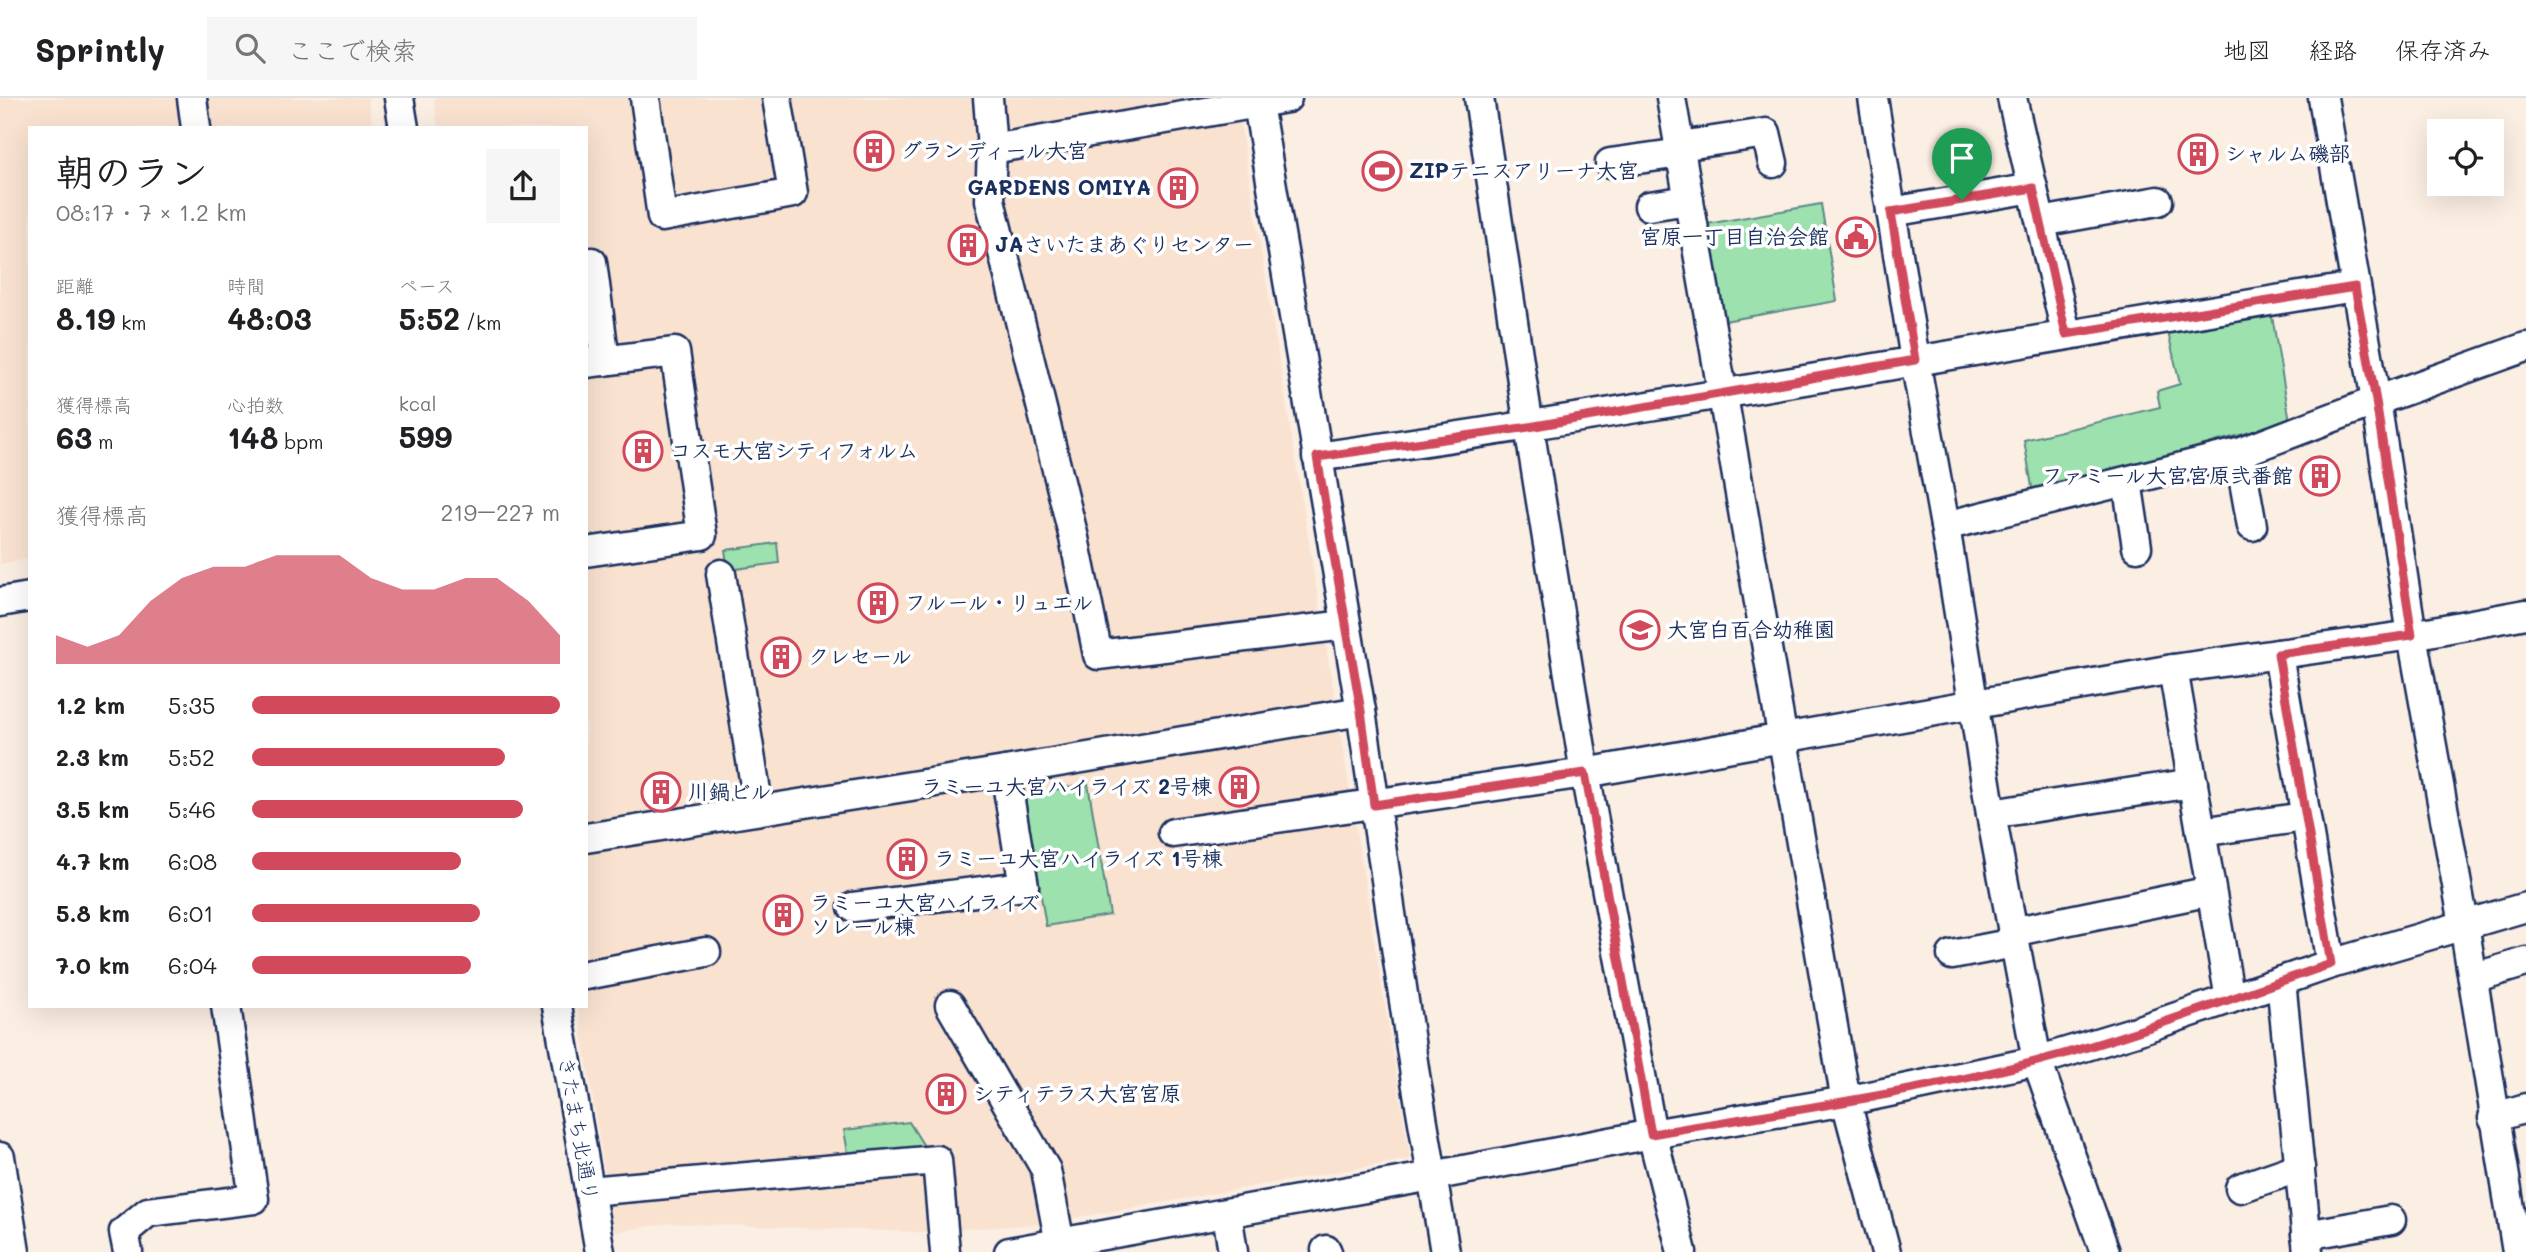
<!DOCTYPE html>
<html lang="ja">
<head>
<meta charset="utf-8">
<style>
  :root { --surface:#fff; --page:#f6f6f6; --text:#202124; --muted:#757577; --line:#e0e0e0; --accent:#d1495b }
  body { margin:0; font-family:Mali,"Klee One",sans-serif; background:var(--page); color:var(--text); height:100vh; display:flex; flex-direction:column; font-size:26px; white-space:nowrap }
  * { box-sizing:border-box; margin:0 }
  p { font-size:23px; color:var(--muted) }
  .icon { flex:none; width:38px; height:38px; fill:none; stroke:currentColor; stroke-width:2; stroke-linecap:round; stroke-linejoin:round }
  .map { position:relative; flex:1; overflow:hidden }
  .details { position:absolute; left:28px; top:28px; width:560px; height:882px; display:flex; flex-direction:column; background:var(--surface); border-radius:0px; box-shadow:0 7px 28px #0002 }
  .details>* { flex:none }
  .tools { position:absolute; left:2427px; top:21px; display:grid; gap:14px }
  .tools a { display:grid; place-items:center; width:77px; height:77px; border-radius:0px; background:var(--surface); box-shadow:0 7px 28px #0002; font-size:35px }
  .pin { position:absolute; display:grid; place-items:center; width:60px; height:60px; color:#fff; margin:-72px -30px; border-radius:50% 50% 50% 0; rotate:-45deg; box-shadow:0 0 7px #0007 }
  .pin .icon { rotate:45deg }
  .round { display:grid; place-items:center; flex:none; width:74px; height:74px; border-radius:0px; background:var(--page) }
  .summary { display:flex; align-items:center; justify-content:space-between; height:119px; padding:0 28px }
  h1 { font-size:38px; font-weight:800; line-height:52px }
  .stats { display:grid; grid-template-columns:repeat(3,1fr); gap:10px; height:119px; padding:7px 28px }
  .stats div { display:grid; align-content:center }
  .stats b { font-size:30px; font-weight:800 }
  .stats small { font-size:19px; font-weight:400 }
  .stats p { font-size:19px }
  .chart { height:196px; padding:14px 28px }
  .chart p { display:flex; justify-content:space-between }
  .chart svg { width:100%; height:126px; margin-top:7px; fill:var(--accent); opacity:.7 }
  ul { padding:0 28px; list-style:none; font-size:23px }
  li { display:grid; grid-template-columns:112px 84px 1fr; align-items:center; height:52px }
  li i { height:18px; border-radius:9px; background:var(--accent) }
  header { display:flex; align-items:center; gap:42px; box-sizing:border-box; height:98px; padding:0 35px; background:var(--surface); border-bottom:2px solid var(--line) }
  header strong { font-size:33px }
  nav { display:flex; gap:38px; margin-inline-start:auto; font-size:24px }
  .search { width:490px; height:63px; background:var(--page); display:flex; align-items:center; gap:18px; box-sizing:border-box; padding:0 24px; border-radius:0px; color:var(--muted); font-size:26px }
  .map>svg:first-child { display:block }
  .built { fill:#f9e2d0 }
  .green { fill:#9de2ae; stroke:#5c8886; stroke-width:2 }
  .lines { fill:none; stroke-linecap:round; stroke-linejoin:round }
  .minor-casing { stroke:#1b2f5e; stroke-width:33 }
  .minor { stroke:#fff; stroke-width:28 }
  .route-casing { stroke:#fff; stroke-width:14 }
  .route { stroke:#d1495b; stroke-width:9 }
  .labels { text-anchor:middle; stroke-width:7; stroke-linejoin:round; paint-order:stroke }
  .poi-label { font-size:21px; font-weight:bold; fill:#1b2f5e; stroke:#fff; text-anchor:start }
  .street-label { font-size:21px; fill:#1b2f5e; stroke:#fff }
</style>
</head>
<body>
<header>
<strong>Sprintly</strong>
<div class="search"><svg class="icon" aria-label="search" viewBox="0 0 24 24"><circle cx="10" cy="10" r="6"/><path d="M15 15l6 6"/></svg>ここで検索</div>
<nav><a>地図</a><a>経路</a><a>保存済み</a></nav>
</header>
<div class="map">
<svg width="2526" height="1154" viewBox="0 0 2526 1154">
  <rect width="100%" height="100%" fill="#fbeee3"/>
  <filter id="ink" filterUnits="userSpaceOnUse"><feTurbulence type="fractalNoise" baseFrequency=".0143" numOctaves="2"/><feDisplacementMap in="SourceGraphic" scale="14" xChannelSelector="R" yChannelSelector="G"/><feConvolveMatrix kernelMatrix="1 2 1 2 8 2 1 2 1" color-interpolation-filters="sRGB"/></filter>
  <g filter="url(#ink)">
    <!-- built -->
    <g class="built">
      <path d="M0 0H368L373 30H30V461L0 466Z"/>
      <path d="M434 0H1236L1410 1061 1040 1126 918 1134 671 1125 614 1134 578 908H586V30H438Z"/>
    </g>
    <!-- green -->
    <g class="green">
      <path d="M1821 106 1837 203 1724 223 1707 126Z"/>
      <path d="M2271 212 2290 323 2033 395 2024 342 2160 309 2157 293 2180 286 2167 230Z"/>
      <path d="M777 445 779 465 728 472 725 452Z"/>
      <path d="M1088 686 1110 817 1046 828 1024 697Z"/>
      <path d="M909 1024 927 1053 849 1061 844 1032Z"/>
    </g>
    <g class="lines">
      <!-- minor casing -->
      <g class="minor-casing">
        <g id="minor">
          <path d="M192 0 196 30"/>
          <path d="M399 0 404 30"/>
          <path d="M645 0 662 119 793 95 777 0"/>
          <path d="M988 0 992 51 990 102 1074 440 1098 557 1346 527"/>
          <path d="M1257 0 1361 613 1415 977 1445 1154"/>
          <path d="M1479 0 1529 329 1585 675 1652 1036 1682 1154"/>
          <path d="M1671 0 1846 1003 1886 1154"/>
          <path d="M1873 0 1915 262 1945 428 1991 716 2037 963 2105 1154"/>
          <path d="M2012 0 2066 235"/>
          <path d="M2323 0 2376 303 2412 537 2464 826 2517 1154"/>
          <path d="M1680 48 1766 35 1773 65"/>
          <path d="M992 51 1287 0"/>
          <path d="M1610 65 1681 55"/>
          <path d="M1649 108 1689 102"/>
          <path d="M1891 114 2033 90"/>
          <path d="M2041 124 2158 103"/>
          <path d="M592 164 605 263"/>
          <path d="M586 265 675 254 702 437 586 454"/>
          <path d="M2239 355 2252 428"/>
          <path d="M1317 359C1664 310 2009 245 2355 189"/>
          <path d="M2127 383 2137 449"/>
          <path d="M1945 428 2242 354 2376 303 2526 249"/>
          <path d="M721 476 759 712"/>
          <path d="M0 504 30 499"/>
          <path d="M2278 556 2331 866"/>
          <path d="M2173 571 2230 901"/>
          <path d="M1991 716 2193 685"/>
          <path d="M2201 734 2304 719"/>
          <path d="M1173 735 1585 675 2173 571 2412 537 2526 516"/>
          <path d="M586 740 1005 673 1361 613"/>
          <path d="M853 809 1024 788 1005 673"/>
          <path d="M2012 834 2211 793"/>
          <path d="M1952 857 2014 845"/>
          <path d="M586 877 706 854"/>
          <path d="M2473 880 2526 864"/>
          <path d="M2281 883 2308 1154"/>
          <path d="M950 907 1046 1072 1060 1146"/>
          <path d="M557 908 600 1154"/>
          <path d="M2493 1020 2526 1010"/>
          <path d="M0 1059 15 1154"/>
          <path d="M2240 1090 2300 1069"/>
          <path d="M589 1093 937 1062 945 1154"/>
          <path d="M1227 1115 1233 1154"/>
          <path d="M2306 1137 2391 1122"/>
          <path d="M1326 1152 1327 1154"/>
          <path d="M128 1154 124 1134 148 1114 254 1101 226 908"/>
          <path d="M1009 1154 1432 1078 1652 1036 1846 1003 2037 963 2136 933 2331 866 2526 809"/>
        </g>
      </g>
      <!-- minor -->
      <use href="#minor" class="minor"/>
    </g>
  </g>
  <g class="lines" filter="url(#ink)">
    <!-- route casing -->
    <g class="route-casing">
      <path id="route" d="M2033 90 2066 236 2355 189 2376 303 2412 537 2278 556 2331 866C2233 899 2137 937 2038 963 1911 996 1780 1014 1651 1036L1585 675 1374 707 1361 613 1317 359 1529 329 1915 262 1891 114Z"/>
    </g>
    <!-- route -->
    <use href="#route" class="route"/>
  </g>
  <!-- icons -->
  <defs>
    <g id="building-ring" transform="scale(2.0125)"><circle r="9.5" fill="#fff" stroke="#d1495b" stroke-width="1.5"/><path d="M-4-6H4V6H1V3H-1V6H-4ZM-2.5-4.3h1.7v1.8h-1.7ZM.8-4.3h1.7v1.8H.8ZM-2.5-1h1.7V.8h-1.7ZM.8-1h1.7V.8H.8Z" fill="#d1495b"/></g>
    <g id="stadium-ring" transform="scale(2.0125)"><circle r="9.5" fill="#fff" stroke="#d1495b" stroke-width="1.5"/><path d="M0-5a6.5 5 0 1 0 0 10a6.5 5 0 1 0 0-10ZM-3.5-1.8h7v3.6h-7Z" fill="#d1495b"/></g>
    <g id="civic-ring" transform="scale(2.0125)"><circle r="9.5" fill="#fff" stroke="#d1495b" stroke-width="1.5"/><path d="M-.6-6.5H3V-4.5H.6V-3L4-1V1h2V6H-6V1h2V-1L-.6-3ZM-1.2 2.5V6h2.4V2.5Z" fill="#d1495b"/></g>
    <g id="school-ring" transform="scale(2.0125)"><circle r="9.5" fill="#fff" stroke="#d1495b" stroke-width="1.5"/><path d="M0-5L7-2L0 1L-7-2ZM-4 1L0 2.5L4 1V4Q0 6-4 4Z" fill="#d1495b"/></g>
  </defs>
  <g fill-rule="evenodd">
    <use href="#building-ring" x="874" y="53"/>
    <use href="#building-ring" x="2198" y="56"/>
    <use href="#stadium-ring" x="1382" y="73"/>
    <use href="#building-ring" x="1178" y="90"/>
    <use href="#civic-ring" x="1856" y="139"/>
    <use href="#building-ring" x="968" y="147"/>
    <use href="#building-ring" x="643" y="353"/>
    <use href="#building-ring" x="2320" y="378"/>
    <use href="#building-ring" x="878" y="505"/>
    <use href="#school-ring" x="1640" y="532"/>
    <use href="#building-ring" x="781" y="559"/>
    <use href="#building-ring" x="1239" y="689"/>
    <use href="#building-ring" x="661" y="694"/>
    <use href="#building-ring" x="907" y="761"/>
    <use href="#building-ring" x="783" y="817"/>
    <use href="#building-ring" x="946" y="996"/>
  </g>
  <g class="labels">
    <!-- poi labels -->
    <g class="poi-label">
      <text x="901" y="60">グランディール大宮</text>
      <text x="2225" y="63">シャルム磯部</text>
      <text x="1409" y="80">ZIPテニスアリーナ大宮</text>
      <text x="1151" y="97" text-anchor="end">GARDENS OMIYA</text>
      <text x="1829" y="146" text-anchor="end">宮原一丁目自治会館</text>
      <text x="995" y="154">JAさいたまあぐりセンター</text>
      <text x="670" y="360">コスモ大宮シティフォルム</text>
      <text x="2293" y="385" text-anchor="end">ファミール大宮宮原弐番館</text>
      <text x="905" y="512">フルール・リュエル</text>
      <text x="1667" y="539">大宮白百合幼稚園</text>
      <text x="808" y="566">クレセール</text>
      <text x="1212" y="696" text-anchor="end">ラミーユ大宮ハイライズ 2号棟</text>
      <text x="688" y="701">川鍋ビル</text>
      <text x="934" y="768">ラミーユ大宮ハイライズ 1号棟</text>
      <text x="810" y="812">ラミーユ大宮ハイライズ<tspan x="810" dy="24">ソレール棟</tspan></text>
      <text x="973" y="1003">シティテラス大宮宮原</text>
    </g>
    <!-- street labels -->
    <g class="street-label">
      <text transform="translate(578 1031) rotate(80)" y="7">きたまち北通り</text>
    </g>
  </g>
</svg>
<div class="tools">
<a><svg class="icon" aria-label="locate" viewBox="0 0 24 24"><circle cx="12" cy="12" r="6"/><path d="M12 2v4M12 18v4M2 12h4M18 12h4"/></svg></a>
</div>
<div class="pin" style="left:1962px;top:102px;background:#1e9e55"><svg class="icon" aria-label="arrive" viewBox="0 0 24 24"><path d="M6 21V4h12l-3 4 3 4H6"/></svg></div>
<section class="details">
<div class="summary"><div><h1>朝のラン</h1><p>08:17 · 7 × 1.2 km</p></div><a class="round"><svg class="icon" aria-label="share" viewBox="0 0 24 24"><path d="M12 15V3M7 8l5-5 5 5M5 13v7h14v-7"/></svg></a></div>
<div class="stats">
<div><p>距離</p><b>8.19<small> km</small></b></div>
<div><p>時間</p><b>48:03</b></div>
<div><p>ペース</p><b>5:52<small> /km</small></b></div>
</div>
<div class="stats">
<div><p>獲得標高</p><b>63<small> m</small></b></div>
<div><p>心拍数</p><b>148<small> bpm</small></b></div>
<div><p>kcal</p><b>599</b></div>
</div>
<div class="chart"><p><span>獲得標高</span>219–227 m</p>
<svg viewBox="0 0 160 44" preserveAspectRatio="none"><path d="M0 44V34L10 38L20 34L30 22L40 14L50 10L60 10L70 6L80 6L90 6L100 14L110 18L120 18L130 14L140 14L150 22L160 34V44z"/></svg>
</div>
<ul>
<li><b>1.2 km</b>5:35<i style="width:100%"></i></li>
<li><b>2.3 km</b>5:52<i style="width:82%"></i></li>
<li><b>3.5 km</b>5:46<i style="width:88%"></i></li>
<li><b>4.7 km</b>6:08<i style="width:68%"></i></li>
<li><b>5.8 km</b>6:01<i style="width:74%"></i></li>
<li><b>7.0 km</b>6:04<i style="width:71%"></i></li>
</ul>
</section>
</div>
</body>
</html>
